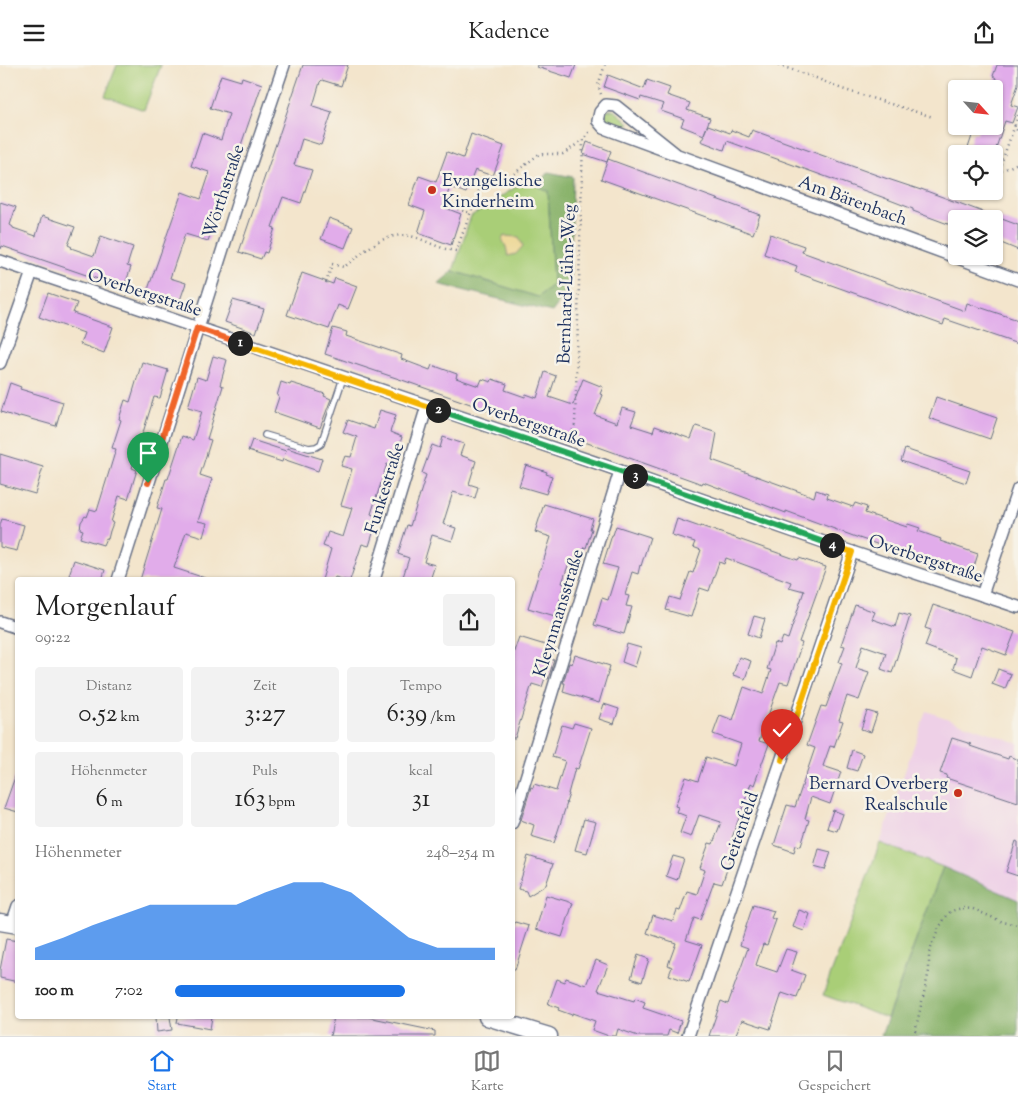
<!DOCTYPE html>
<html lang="de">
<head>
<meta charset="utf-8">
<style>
  :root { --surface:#fff; --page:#f2f2f2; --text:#222; --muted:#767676; --line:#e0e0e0; --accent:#1a73e8 }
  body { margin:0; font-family:"Sorts Mill Goudy",serif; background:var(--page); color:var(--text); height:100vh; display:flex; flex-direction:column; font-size:19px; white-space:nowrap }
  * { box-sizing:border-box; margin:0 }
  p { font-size:16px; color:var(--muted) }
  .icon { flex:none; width:28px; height:28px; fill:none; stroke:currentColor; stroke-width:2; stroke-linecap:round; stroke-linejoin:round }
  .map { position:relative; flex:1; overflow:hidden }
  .panel { position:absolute; left:15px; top:512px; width:500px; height:442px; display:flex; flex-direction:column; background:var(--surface); border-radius:5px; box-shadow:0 1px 4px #0004 }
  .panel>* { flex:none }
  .needle { width:32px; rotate:117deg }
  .tools { position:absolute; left:948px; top:15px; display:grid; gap:10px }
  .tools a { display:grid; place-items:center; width:55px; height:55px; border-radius:5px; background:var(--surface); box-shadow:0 1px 4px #0004; font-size:25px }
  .pin { position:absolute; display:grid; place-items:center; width:42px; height:42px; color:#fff; margin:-51px -21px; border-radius:50% 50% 50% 0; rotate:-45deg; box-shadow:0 0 5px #0007 }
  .pin .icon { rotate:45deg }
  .km { position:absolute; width:25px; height:25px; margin:-12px; border-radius:50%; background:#222; color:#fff; font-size:14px; line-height:25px; text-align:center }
  .round { display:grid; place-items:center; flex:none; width:52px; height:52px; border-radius:5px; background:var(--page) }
  .head { display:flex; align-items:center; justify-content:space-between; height:85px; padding:0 20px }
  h1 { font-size:28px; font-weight:600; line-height:38px }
  .figures { display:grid; grid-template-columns:repeat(3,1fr); gap:8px; height:85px; padding:5px 20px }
  .figures div { display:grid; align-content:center; border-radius:5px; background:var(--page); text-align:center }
  .figures b { font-size:25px; font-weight:600 }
  .figures small { font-size:14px; font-weight:400 }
  .figures p { font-size:14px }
  .chart { height:140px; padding:10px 20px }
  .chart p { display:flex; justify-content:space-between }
  .chart svg { width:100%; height:90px; margin-top:5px; fill:var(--accent); opacity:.7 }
  ul { padding:0 20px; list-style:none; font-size:16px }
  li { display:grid; grid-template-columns:80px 60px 1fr; align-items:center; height:38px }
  li i { height:12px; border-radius:6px; background:var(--accent) }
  header { display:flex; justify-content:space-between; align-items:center; height:65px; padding:0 20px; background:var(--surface); font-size:22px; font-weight:600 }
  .menu { display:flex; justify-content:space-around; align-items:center; height:70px; border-top:1px solid var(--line); background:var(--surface); font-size:14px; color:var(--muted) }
  .menu a { display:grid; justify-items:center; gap:2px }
  .menu .on { color:var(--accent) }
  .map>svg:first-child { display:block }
  .built { fill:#eed0e7 }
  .green { fill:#a9ce77; stroke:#627e6a }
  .forest { fill:#86b168; stroke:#507063 }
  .sand { fill:#eeda9e; stroke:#84847e }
  .building { fill:#e1acea }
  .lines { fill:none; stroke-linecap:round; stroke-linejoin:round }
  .lane-casing { stroke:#676f84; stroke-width:8 }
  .street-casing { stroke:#676f84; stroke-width:14 }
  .secondary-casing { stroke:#676f84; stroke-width:19 }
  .path { stroke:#676f84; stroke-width:2.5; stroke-dasharray:1 4; stroke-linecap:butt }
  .lane { stroke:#fff; stroke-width:5.5 }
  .street { stroke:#fff; stroke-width:11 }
  .secondary { stroke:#fff; stroke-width:16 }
  .split-1-casing { stroke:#fff; stroke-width:10 }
  .split-2-casing { stroke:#fff; stroke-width:10 }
  .split-3-casing { stroke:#fff; stroke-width:10 }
  .split-4-casing { stroke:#fff; stroke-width:10 }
  .split-5-casing { stroke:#fff; stroke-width:10 }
  .split-1 { stroke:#f0652b; stroke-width:6 }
  .split-2 { stroke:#f5b400; stroke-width:6 }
  .split-3 { stroke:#22a559; stroke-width:6 }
  .split-4 { stroke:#22a559; stroke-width:6 }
  .split-5 { stroke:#f5b400; stroke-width:6 }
  .poi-dot { fill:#c8321e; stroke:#f7f3e8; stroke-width:2 }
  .labels { text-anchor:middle; stroke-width:5; stroke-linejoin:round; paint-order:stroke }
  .poi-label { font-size:18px; fill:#1b2f5e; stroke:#f7f3e8; text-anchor:start }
  .street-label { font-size:18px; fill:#1b2f5e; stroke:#f7f3e8 }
</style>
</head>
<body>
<header><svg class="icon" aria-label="menu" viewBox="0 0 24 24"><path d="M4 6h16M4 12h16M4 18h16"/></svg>Kadence<svg class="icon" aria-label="share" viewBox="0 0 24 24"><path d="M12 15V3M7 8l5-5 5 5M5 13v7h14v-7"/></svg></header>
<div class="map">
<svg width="1018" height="971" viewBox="0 0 1018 971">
  <rect width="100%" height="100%" fill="#f7f3e8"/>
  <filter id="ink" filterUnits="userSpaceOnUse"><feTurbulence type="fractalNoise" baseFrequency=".02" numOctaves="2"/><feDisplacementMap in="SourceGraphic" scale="10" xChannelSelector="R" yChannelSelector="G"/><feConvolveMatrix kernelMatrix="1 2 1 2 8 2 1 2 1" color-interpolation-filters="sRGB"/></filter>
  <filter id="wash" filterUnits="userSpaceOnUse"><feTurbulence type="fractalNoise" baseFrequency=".0096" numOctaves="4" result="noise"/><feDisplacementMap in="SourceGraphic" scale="20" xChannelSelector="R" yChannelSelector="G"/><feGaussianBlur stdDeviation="1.12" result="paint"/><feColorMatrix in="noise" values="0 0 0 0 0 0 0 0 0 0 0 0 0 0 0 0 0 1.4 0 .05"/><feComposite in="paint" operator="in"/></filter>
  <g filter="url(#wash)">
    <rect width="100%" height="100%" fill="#f3e5cc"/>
    <!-- built -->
    <path class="built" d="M926 646 1018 678V835L943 802 880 778Z"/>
    <!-- green -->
    <g class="green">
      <path d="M117 0H161L144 45 105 31Z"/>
      <path d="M608 45H614L627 56 629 58 626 63 623 64 605 56C603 52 604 48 608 45Z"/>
      <path d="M525 116 548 126 553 219 538 232 453 206 471 151Z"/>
      <path d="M880 778 943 802 887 953 823 930Z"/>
    </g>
    <!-- forest -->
    <g class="forest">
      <path d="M548 107 573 112 570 223 552 247 438 219 453 206 538 232 553 219 548 126 537 121Z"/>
      <path d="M943 802 1018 835V971H881Z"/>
    </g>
    <!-- sand -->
    <path class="sand" d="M505 171 519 172 523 181 516 189 508 191 506 182 502 174Z"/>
    <g id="blocks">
      <!-- building -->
      <g class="building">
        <path d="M303 0H348L341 21 322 15 320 17 313 41 332 47 321 80 302 74 294 100 312 105 301 138 283 132 272 162 275 163 267 188 264 187 261 194 239 187Z"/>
        <path d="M538 0H576L571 13 537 2Z"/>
        <path d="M997 0H1018V20L1011 40 1018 42 1012 58 1005 56 994 89H975L967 86 973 68 977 69 979 61H994V20L996 13 993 11Z"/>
        <path d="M221 10 241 16 242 12 262 19 208 176 185 169 170 213 186 218 178 241 146 230 182 127 201 134 209 110H208L209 107 191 101 202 68 221 75 229 49 210 43Z"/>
        <path d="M608 10 644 24 647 15 670 23 667 30 690 38 687 45 710 53 704 69 708 60 730 68 731 65 749 72 752 65 882 112 921 125V124L1018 160V185L994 175V154H956V162L913 146V144L882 132 727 76 724 85 701 76 704 70 681 61 684 54 661 46 664 39 641 32 640 35 604 22Z"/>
        <path d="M471 69 504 81 493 111 475 105 466 128 450 122 443 142 461 149 451 180 418 168 425 146 409 140 419 111 436 117 447 87 463 93Z"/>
        <path d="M587 77 611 86 607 97 583 89Z"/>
        <path d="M608 94 760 150 753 169 601 114Z"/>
        <path d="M0 137 16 142 10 160 13 162V163L36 171 42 151 75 162 68 180 72 182 71 183 94 191 101 171 133 182 127 201 131 202 124 223 2 181 1 184 0 183Z"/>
        <path d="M329 153 353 162 345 183 321 174Z"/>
        <path d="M770 169 804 181 802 187 965 246 967 238 1018 255V279L945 254 943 260 795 207 797 201 764 189Z"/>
        <path d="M302 208 333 219 335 213 357 221 348 244 338 240 329 264 287 250Z"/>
        <path d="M48 228 77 238 73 248 113 262 104 288 80 279 84 268 39 252Z"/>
        <path d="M233 235 264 244 256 268 225 257Z"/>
        <path d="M333 263 347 267 346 271 402 290 401 294 430 305 432 300 457 309 456 313 479 321 482 314 491 317 492 314 507 319 505 325 525 332 526 329 537 333 545 307 556 311 549 332 573 340 583 314 603 322 600 329 603 330 595 350 617 358 622 343 636 347 631 360 653 367 655 361 691 374 696 361 717 368 712 395 814 432 816 425 828 429 827 433 853 442 855 438 867 442 865 448 907 462 908 459 920 463 918 466 941 474 940 476 978 489 971 511 856 472 786 446V448L703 417 702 419 568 371 567 373 402 315 325 289Z"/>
        <path d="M213 291 227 295 220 320 223 321 207 374 211 375 200 410 212 414 198 456 207 458 203 472 186 467 174 503 205 513 204 515H140L162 444 157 443 166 414H168L182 371 193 375 202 346 188 342 197 312 206 315Z"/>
        <path d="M142 297 168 305 160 333 154 332 141 374 132 403 137 405 128 434 119 431 111 457 113 458 110 466 108 474 106 473 103 480 80 473 83 465 80 464 81 457 85 451 87 452 90 444 97 446 116 384 112 383 121 355 119 354 125 335 130 337Z"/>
        <path d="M281 317 290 320 291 318 301 321 325 329 324 331 331 334 320 363 274 347 279 332 277 331Z"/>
        <path d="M10 318 21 322 20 324 63 337 56 361 20 351 19 353 1 347Z"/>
        <path d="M936 332 997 353 990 374 929 353Z"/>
        <path d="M380 345 396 350 390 367 402 372 393 401 387 399 371 449 378 452 369 481 362 479 350 515H346L335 512 334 515H322L331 484 323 481 328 467 343 472 352 443 341 440 352 404 341 401 345 391 351 392 357 372 343 367 348 355 374 364Z"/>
        <path d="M443 372 464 379 460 390 476 396 469 419 478 422 475 433 453 427 443 459 456 463 452 476 432 470 424 497 435 500 430 515H402L409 493 398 489 407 460 410 461 426 410 422 408 432 380 440 383Z"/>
        <path d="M252 375 286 386 285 389 287 383 322 394 318 406 283 394 282 397 248 386Z"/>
        <path d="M905 384 970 406 966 418 901 396Z"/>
        <path d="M0 389 43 402 35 429 0 419Z"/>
        <path d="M526 400 547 407 546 409 552 411 546 429 519 421Z"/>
        <path d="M544 439 593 454 590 464H592L586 483 584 482 580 498 570 495 562 518 565 519 555 551 528 543 540 504H541L551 472 535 467Z"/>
        <path d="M2 454 24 460 17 486 0 482V460Z"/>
        <path d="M677 454 700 462 701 461 798 495 799 493 826 502 799 577 802 578 788 619 780 617 759 676 769 679 754 720 751 718 731 776 736 778 722 819 714 817 700 855 694 853 686 875 702 880 689 917 669 910 672 902 668 900 676 878 647 868 653 850 673 856 677 845 680 846 687 826 697 829 705 805 700 803 709 778 713 779 721 757 699 750 691 772 680 768 686 751 676 747 678 742 675 741 686 712 698 716 706 692 734 701 741 679 713 669 720 650 733 655 744 622 763 629 771 605 767 604 775 578 780 580 783 572 788 574 804 526 789 522 791 517 726 493 724 499 719 497 709 526 700 523 691 552 666 545 670 532 680 535 690 507 693 508 701 485 693 482 695 477 672 470Z"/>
        <path d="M616 461 650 472 641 501 640 500 638 509 632 507 625 530 629 531 626 541 632 542 624 569 594 560 602 533 608 535 618 503 603 499 612 470H613Z"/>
        <path d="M74 495 105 505 102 515H70L71 511 69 510Z"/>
        <path d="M855 540 875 547 872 554 895 562 899 548 910 551 892 608 881 604 886 588 863 580 856 603 869 607 859 635 847 631 839 655 843 656 834 682 830 681 823 701 841 707 830 739 811 732 805 754 809 755 801 781 796 780 794 787 774 780 787 740 795 742 815 683 807 680 821 641 826 642 842 598 839 597 845 581 841 580Z"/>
        <path d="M933 540 1015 567 1006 590 982 581 972 611 953 604 956 593 925 581 931 565 925 563Z"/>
        <path d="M754 551 765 554 759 573 748 569Z"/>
        <path d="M519 572 555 583 551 594 554 595 548 614 545 613 542 622 532 619 515 673H512V592Z"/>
        <path d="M627 579 641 583 635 602 622 597Z"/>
        <path d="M575 590 610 601 599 638 563 627 565 618H563L569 598 572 599Z"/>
        <path d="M739 592 751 596 745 614 733 610Z"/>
        <path d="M998 604 1011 609 1005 624 992 619Z"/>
        <path d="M604 639 619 644 614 659 599 654Z"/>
        <path d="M867 646 877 649 871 667 861 664Z"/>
        <path d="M574 658 591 663 578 704 575 703 568 729H569L566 738H567L554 778 531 771 534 760 521 755 531 722 533 723 534 719 556 726 565 696 552 692 562 660 572 663Z"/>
        <path d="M952 673 971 679 970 681 1008 694 1009 691 1018 695V737L946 713 947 710 940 708Z"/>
        <path d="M852 685 863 689 857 706 847 703Z"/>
        <path d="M16 709H18V747L4 743Z"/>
        <path d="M833 745 843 749 837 766 827 763Z"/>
        <path d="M584 754 596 757 587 788 575 785Z"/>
        <path d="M1016 776 1018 777V811L1006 807Z"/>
        <path d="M819 784 831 787 825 805 814 802Z"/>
        <path d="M528 791 553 799 546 820 528 831 526 826 518 824Z"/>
        <path d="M673 791 684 794 677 815 666 811Z"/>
        <path d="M546 830 573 838 562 872 536 864Z"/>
        <path d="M753 840 774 846 771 853 776 855 767 880 763 879 756 900 777 907 786 884 797 887 791 905 805 910 797 933 782 928 770 964 742 955 735 971H709L721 936 728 939 748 883 740 880Z"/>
        <path d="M799 845 810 849 804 866 793 862Z"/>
        <path d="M515 857 529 861 515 905H512V865Z"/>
        <path d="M6 874 18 876V917L0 913V905Z"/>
        <path d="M638 890 649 894 642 917 631 913Z"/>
        <path d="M596 895 608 900 598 925 634 936 635 933 645 937 643 943 681 956 677 968 669 965 667 971H638L618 964 616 971H609L592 965 595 956 572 948V950L558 945 559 943 548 939 557 914 565 917 566 913 586 920Z"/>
        <path d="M156 952H170L172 965 157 967Z"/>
        <path d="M178 952H212L210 964 177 958Z"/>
        <path d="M334 952H368L435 966V971H330Z"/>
      </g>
    </g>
  </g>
  <g filter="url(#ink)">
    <use href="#blocks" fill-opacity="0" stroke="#676f84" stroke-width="1"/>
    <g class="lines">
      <!-- lane casing -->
      <g class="lane-casing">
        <path id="lane" d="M265 370 309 383 316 382 321 379 343 313"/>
      </g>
      <!-- street casing -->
      <g class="street-casing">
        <g id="street">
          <path d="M676 89 616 41 606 40 600 47 598 56 604 63 1018 215"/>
          <path d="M0 196 603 400 852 487 1018 542"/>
          <path d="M0 298 32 207"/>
          <path d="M118 515 239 133 284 0"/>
          <path d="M374 515 427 341"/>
          <path d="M982 530 1018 424"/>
          <path d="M0 557 18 563"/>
          <path d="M512 758 620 406"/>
          <path d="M12 859 18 841"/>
          <path d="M688 971 852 487"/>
        </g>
      </g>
      <!-- secondary casing -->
      <g class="secondary-casing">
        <g id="secondary">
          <path d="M0 857 18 860"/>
          <path d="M487 952 549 971"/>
        </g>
      </g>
      <!-- path -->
      <g class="path">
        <path d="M778 0 816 13 842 24 933 52"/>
        <path d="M601 29 598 20 605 0"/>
        <path d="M1018 50 1015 60 1018 68"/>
        <path d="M997 108 1018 98"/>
        <path d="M994 118 1015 60"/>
        <path d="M448 141 470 148"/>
        <path d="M326 218 332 199 344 202C363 188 383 166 410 171 421 173 430 179 440 182 445 184 450 185 456 186L485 110 505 116 539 89H563L583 75"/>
        <path d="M569 375 575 360 583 75 591 65"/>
        <path d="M914 971 929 906V888L939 863 945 853 951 846 962 843 973 844 1003 857 1018 860"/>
      </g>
      <!-- lane -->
      <use href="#lane" class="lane"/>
      <!-- street -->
      <use href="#street" class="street"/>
      <!-- secondary -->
      <use href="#secondary" class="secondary"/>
    </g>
  </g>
  <g class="lines" filter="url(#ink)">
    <!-- split-1 casing -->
    <g class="split-1-casing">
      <path id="split-1" d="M148 418 197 263 240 278"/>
    </g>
    <!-- split-2 casing -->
    <g class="split-2-casing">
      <path id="split-2" d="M240 278 438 345"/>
    </g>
    <!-- split-3 casing -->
    <g class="split-3-casing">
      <path id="split-3" d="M438 345 635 411"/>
    </g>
    <!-- split-4 casing -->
    <g class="split-4-casing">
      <path id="split-4" d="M635 411 832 480"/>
    </g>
    <!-- split-5 casing -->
    <g class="split-5-casing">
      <path id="split-5" d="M782 695 852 487 832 480"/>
    </g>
    <!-- split-1 -->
    <use href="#split-1" class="split-1"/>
    <!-- split-2 -->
    <use href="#split-2" class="split-2"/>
    <!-- split-3 -->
    <use href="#split-3" class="split-3"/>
    <!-- split-4 -->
    <use href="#split-4" class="split-4"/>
    <!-- split-5 -->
    <use href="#split-5" class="split-5"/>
  </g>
  <!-- markers -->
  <g class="poi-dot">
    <circle cx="432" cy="125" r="5"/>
    <circle cx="958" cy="728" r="5"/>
  </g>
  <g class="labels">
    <!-- poi labels -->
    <g class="poi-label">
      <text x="442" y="121">Evangelische<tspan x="442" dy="21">Kinderheim</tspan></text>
      <text x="948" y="724" text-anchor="end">Bernard Overberg<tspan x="948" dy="21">Realschule</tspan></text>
    </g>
    <!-- street labels -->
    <g class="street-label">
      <text transform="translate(223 126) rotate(-72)" y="6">Wörthstraße</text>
      <text transform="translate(853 135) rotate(20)" y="6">Am Bärenbach</text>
      <text transform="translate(566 219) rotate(-88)" y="6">Bernhard-Lühn-Weg</text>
      <text transform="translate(145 227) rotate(18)" y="6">Overbergstraße</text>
      <text transform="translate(529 357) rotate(19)" y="6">Overbergstraße</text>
      <text transform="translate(384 423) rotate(-73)" y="6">Funkestraße</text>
      <text transform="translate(926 493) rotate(18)" y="6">Overbergstraße</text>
      <text transform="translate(558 548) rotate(-73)" y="6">Kleynmansstraße</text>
      <text transform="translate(739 766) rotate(-71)" y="6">Geitenfeld</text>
    </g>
  </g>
</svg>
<div class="tools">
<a><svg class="needle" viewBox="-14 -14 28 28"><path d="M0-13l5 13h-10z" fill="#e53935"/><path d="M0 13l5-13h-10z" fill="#767676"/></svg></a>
<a><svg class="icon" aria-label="locate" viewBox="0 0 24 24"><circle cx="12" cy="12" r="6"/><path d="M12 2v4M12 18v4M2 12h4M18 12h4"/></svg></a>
<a><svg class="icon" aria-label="layers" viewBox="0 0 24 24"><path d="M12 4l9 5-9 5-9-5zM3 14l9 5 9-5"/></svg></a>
</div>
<div class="pin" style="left:148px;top:418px;background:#1e9e55"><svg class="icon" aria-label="arrive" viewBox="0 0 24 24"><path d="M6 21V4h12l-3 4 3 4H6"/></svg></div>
<div class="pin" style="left:782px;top:695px;background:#d93025"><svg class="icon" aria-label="check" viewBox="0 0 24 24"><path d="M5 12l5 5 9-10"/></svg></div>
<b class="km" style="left:240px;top:278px">1</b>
<b class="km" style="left:438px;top:345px">2</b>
<b class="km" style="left:635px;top:411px">3</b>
<b class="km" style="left:832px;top:480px">4</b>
<section class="panel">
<div class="head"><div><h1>Morgenlauf</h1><p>09:22</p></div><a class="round"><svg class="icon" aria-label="share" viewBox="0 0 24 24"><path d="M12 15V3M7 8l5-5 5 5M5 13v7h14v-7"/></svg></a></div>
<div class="figures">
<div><p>Distanz</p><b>0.52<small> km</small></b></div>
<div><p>Zeit</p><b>3:27</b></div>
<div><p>Tempo</p><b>6:39<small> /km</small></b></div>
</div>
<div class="figures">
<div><p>Höhenmeter</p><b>6<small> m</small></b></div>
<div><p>Puls</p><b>163<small> bpm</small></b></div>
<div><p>kcal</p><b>31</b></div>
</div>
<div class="chart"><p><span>Höhenmeter</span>248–254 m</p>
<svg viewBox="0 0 160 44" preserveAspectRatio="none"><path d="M0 44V38L10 33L20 27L30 22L40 17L50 17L60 17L70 17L80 11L90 6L100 6L110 11L120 22L130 33L140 38L150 38L160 38V44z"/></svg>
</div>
<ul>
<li><b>100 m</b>7:02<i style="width:72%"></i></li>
</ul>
</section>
</div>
<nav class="menu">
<a class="on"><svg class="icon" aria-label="home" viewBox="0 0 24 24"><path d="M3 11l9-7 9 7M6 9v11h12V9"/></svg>Start</a>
<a><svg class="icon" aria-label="map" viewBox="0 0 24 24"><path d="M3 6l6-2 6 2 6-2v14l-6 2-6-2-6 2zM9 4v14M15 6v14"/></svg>Karte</a>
<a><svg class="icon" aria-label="saved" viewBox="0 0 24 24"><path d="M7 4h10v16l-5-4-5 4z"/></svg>Gespeichert</a>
</nav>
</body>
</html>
